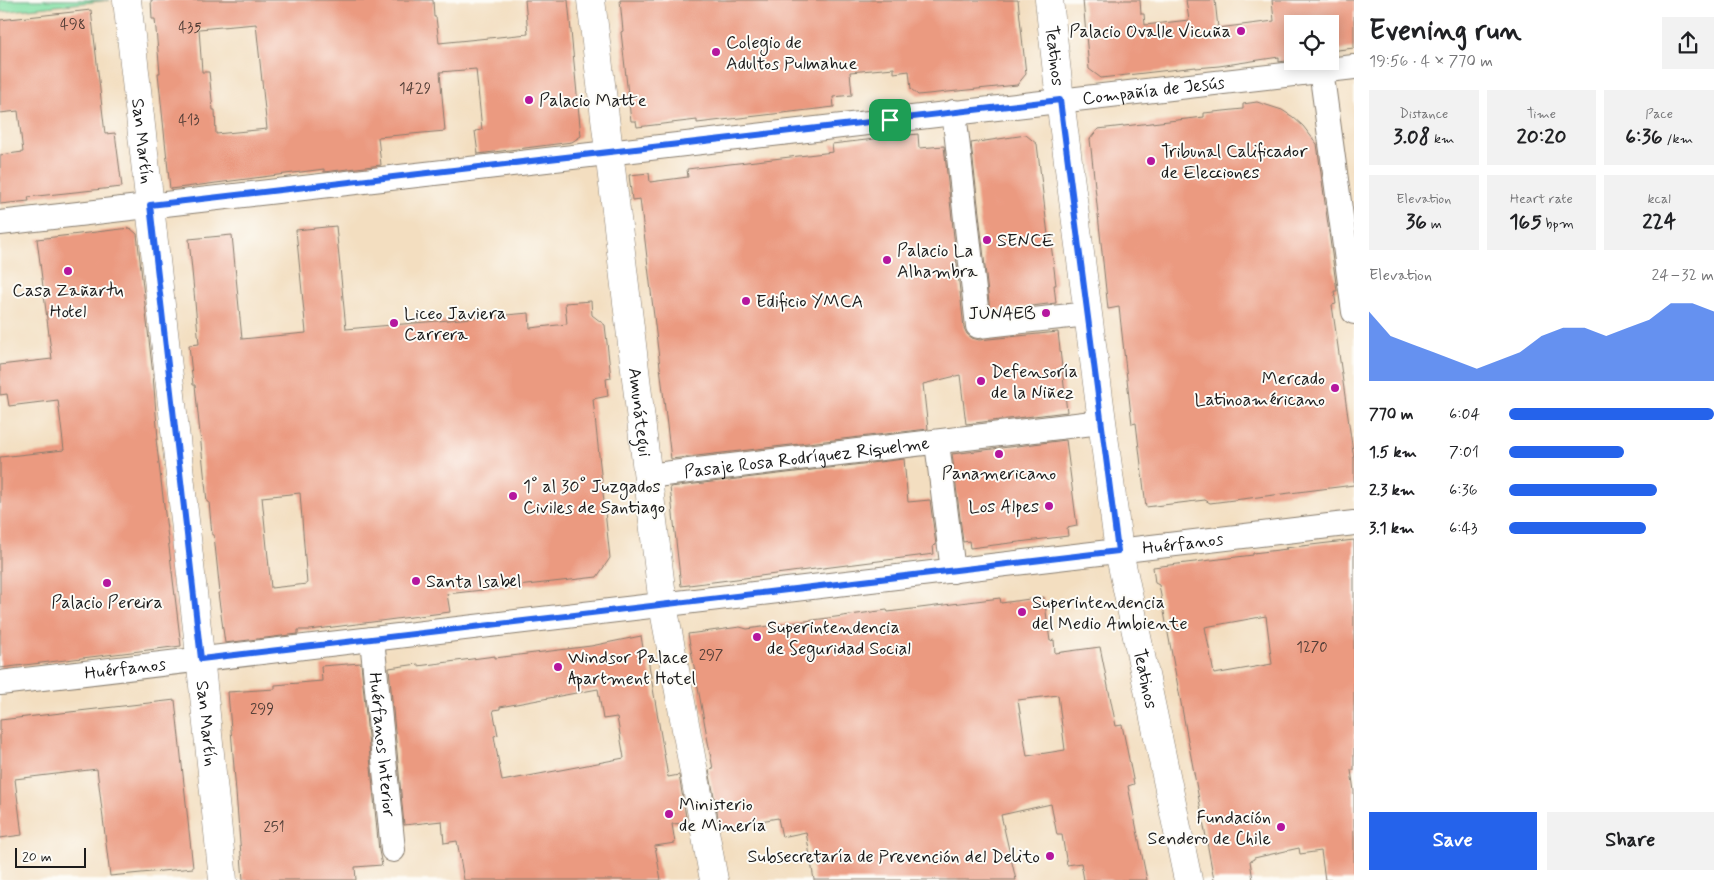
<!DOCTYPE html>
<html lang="en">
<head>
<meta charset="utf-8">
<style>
  :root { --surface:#fff; --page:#f2f2f2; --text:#202124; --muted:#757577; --accent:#2563eb }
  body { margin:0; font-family:Mynerve,sans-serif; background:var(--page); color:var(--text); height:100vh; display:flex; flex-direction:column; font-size:19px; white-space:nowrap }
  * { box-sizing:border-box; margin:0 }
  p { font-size:16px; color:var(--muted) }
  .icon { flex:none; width:28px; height:28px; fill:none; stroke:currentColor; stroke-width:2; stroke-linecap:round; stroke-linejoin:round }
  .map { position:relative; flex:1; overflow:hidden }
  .details { display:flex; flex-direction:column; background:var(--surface); width:375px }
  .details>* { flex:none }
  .tools { position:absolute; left:1284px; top:15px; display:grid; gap:10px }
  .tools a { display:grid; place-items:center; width:55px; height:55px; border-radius:0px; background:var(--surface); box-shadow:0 2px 12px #0003; font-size:25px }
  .scale { position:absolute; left:15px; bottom:12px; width:71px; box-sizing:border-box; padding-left:5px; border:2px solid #1c1c1c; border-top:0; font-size:14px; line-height:18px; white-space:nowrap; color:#1c1c1c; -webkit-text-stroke:4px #fdfcf7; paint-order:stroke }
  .pin { position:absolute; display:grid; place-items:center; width:42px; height:42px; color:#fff; margin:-21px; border-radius:10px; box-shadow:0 2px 8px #0006 }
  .round { display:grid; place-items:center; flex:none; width:52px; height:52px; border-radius:0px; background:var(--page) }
  .head { display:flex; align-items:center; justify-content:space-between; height:85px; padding:0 15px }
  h1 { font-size:28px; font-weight:700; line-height:38px }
  .figures { display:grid; grid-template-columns:repeat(3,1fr); gap:8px; height:85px; padding:5px 15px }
  .figures div { display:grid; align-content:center; border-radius:0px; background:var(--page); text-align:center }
  .figures b { font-size:21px; font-weight:700 }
  .figures small { font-size:14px; font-weight:400 }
  .figures p { font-size:14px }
  .chart { height:140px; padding:10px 15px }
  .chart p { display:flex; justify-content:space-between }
  .chart svg { width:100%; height:90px; margin-top:5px; fill:var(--accent); opacity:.7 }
  .primary-button { display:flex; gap:10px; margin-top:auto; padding:10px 15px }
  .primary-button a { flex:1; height:58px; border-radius:0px; background:var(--accent); color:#fff; font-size:20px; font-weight:700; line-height:58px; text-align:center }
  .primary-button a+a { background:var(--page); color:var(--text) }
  ul { padding:0 15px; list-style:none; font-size:16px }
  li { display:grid; grid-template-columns:80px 60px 1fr; align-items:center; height:38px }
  li i { height:12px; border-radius:6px; background:var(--accent) }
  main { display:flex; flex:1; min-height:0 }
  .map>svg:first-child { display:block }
  .green { fill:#86e1a7; stroke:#517e62 }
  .building { fill:#eb9a80; fill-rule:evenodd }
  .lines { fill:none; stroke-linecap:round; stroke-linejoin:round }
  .street-casing { stroke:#887d6e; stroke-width:26 }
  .secondary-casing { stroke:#887d6e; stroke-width:29 }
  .street { stroke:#fff; stroke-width:24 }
  .secondary { stroke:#fff; stroke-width:28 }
  .route-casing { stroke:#fff; stroke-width:10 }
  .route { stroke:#2563eb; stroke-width:6 }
  .poi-dot { fill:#b5179e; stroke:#fdfcf7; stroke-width:2 }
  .labels { text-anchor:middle; stroke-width:4; stroke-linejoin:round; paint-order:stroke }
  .number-label { font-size:15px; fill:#503c35 }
  .poi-label { font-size:18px; fill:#1c1c1c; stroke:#fdfcf7; text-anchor:start }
  .street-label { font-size:18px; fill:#1c1c1c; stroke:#fdfcf7 }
</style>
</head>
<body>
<main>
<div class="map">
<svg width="1354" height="880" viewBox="0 0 1354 880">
  <rect width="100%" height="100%" fill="#fdfcf7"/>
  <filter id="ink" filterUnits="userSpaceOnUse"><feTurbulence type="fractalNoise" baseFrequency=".02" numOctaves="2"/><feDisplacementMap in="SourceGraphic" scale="10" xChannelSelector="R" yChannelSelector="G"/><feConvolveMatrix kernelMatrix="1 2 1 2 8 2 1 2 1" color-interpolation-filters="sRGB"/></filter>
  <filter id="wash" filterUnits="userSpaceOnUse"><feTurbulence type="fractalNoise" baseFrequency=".0096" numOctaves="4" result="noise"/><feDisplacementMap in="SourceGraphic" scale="20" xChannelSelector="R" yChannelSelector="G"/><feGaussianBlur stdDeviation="1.12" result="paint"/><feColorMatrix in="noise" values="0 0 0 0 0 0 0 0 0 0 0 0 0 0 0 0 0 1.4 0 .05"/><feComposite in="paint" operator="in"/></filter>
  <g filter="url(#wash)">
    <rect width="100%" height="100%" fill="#f3dec0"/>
    <!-- green -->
    <path class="green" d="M0 0H110L0 12Z"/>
    <g id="blocks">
      <!-- building -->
      <g class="building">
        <path d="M151 0H433L434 17H436L439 43 528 34 525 0H568L581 136 572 142 478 154 475 131 482 130 476 69 440 72 445 131 378 137 381 165 324 172V169L170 189 158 73H160L155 19H152ZM256 24 267 129 216 134 215 110H213L209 72H202L199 29Z"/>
        <path d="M620 0H1018L1026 74 1017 85 918 95 911 89 909 71 894 73V68L850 72 852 95 833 97 834 107 697 123V120L637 127 636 121H631L621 32 623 31Z"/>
        <path d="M1083 0H1140L1141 14H1144L1145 25 1189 20 1186 0H1215L1218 28 1274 21 1272 0H1354V48L1330 51V24H1292V60L1279 62V57L1219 66 1196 68V67L1101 78 1089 69Z"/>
        <path d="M91 10 105 134 115 133 122 187 28 197 29 201 0 204V155L23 152 18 111 0 113V20Z"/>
        <path d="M1257 102 1282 110 1293 117 1303 126 1317 144 1337 291H1334L1336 304 1332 305 1354 459V485L1210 503 1205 500 1146 507 1136 423 1132 424 1119 307 1108 309 1090 139 1098 129 1204 117V113L1243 109V104Z"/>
        <path d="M918 134 919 148 944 146 964 328 967 334 972 338 979 340 1058 332 1067 412 966 424 960 375 923 384 928 429 671 459 640 199 632 200 629 175 649 173 650 182 688 177 687 169 833 152 832 144Z"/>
        <path d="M1026 135 1037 144 1048 235H1050L1056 285H1054L1056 303 990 311 971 143Z"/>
        <path d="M336 226 346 329 529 313 530 328 567 324 565 303 591 301 592 315 605 325 611 378 606 379 608 396 593 399 610 558 597 577 447 594 450 612 310 630H298V634L225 643 218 593H220L214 535H212L209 502H207L195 385H193L189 345 199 344 189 239 232 235 242 339 306 333 296 230ZM300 493 307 584 271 588 262 497Z"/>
        <path d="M130 228 137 234 153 375 158 439H156L181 646 0 668V457L64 450 58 400 9 406 7 394 0 395V365L52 359 37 239Z"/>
        <path d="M1066 440 1077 526 1067 528 1068 536 970 548 969 541 963 542 952 454Z"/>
        <path d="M904 459 908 502 930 500 936 545 933 546 934 554 681 586 670 487Z"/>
        <path d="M1354 540V770H1351L1354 791V880H1325L1321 851 1300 854 1299 848 1254 858V859L1250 861 1253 880H1214L1159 585 1155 583 1153 567 1253 555V553L1287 549 1285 548ZM1266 616 1272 664 1214 674 1205 627Z"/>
        <path d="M1044 597 1050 641 1054 640 1055 653 1100 647 1116 726 1122 725 1134 784 1128 786 1147 880H1084L1081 863 1067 865 1062 835H1057L1051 804 1001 815 1016 880H814L806 832 782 837 778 818 720 828 709 770 713 769 688 634 740 627 747 629 887 610 888 612 1000 598 1001 603ZM1058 695 1065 750 1027 756 1018 700Z"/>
        <path d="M641 636 644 654 647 653 668 777 679 775 687 823 672 824 675 843 655 846 661 880H464L457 841 444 843 442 821 404 825 389 668 418 664V666L495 656V658L591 646ZM598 689 603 719 617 717 624 758 502 781 494 736 498 735 493 710 500 709V707Z"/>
        <path d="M361 663 379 851 382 865 355 867 356 880H243L228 692 275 689V685L322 681 321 666Z"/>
        <path d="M175 700 193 868 110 876 97 769 15 779 22 835 0 838V720Z"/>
      </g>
    </g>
  </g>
  <g filter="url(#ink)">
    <use href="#blocks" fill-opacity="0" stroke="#887d6e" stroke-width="1"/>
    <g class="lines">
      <!-- street casing -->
      <g class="street-casing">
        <g id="street">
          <path d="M1321 70 1354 312"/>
          <path d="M954 112 978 326 1088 314"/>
          <path id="s1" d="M0 223 1354 67"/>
          <path d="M937 443 953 571"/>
          <path id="s2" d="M647 476 1101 422"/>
          <path id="s3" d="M372 639 393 850"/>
          <path id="s4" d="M0 683 1354 523"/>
        </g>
      </g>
      <!-- secondary casing -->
      <g class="secondary-casing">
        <g id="secondary">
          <path id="s5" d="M127 0 198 637 223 880"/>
          <path id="s6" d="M591 0 663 605 714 880"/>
          <path id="s7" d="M1049 0 1060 100 1119 551 1188 880"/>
        </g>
      </g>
      <!-- street -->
      <use href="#street" class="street"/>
      <!-- secondary -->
      <use href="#secondary" class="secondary"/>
    </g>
  </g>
  <g class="lines" filter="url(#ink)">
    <!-- route casing -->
    <g class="route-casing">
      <path id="route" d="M1060 100 1118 551 201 659 150 205Z"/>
    </g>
    <!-- route -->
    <use href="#route" class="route"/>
  </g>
  <!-- markers -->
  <g class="poi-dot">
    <circle cx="1241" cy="31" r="5"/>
    <circle cx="716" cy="52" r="5"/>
    <circle cx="529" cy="100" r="5"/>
    <circle cx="1151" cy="161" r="5"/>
    <circle cx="987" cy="240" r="5"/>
    <circle cx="887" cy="260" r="5"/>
    <circle cx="68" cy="271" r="5"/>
    <circle cx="746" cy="301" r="5"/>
    <circle cx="1046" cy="313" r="5"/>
    <circle cx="394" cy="323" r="5"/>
    <circle cx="981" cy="381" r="5"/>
    <circle cx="1335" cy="388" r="5"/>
    <circle cx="999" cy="454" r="5"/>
    <circle cx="513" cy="496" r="5"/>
    <circle cx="1049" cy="506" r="5"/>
    <circle cx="416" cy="581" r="5"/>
    <circle cx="107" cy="583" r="5"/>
    <circle cx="1022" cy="612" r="5"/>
    <circle cx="757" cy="637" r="5"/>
    <circle cx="558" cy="667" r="5"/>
    <circle cx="669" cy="814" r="5"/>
    <circle cx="1281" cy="827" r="5"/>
    <circle cx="1050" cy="856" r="5"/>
  </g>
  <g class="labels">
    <!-- number labels -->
    <g class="number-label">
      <text x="73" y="29">498</text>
      <text x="190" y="32">435</text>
      <text x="415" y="93">1429</text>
      <text x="189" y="125">413</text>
      <text x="1312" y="652">1270</text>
      <text x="711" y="660">297</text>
      <text x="262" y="714">299</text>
      <text x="274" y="832">251</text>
    </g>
    <!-- poi labels -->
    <g class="poi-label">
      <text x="1231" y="37" text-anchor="end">Palacio Ovalle Vicuña</text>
      <text x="726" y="48">Colegio de<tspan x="726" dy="21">Adultos Pulmahue</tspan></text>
      <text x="539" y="106">Palacio Matte</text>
      <text x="1161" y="157">Tribunal Calificador<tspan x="1161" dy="21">de Elecciones</tspan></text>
      <text x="997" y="246">SENCE</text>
      <text x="897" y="256">Palacio La<tspan x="897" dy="21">Alhambra</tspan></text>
      <text x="68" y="296" text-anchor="middle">Casa Zañartu<tspan x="68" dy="21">Hotel</tspan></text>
      <text x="756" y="307">Edificio YMCA</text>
      <text x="404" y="319">Liceo Javiera<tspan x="404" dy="21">Carrera</tspan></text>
      <text x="1036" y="319" text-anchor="end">JUNAEB</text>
      <text x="991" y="377">Defensoría<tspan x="991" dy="21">de la Niñez</tspan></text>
      <text x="1325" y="384" text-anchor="end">Mercado<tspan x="1325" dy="21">Latinoaméricano</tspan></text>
      <text x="999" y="479" text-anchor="middle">Panamericano</text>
      <text x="523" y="492">1° al 30° Juzgados<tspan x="523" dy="21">Civiles de Santiago</tspan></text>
      <text x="1039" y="512" text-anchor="end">Los Alpes</text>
      <text x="426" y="587">Santa Isabel</text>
      <text x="107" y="608" text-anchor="middle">Palacio Pereira</text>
      <text x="1032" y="608">Superintendencia<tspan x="1032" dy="21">del Medio Ambiente</tspan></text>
      <text x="767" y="633">Superintendencia<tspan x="767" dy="21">de Seguridad Social</tspan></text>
      <text x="568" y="663">Windsor Palace<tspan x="568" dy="21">Apartment Hotel</tspan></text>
      <text x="679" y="810">Ministerio<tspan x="679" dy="21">de Minería</tspan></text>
      <text x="1271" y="823" text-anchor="end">Fundación<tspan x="1271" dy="21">Sendero de Chile</tspan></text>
      <text x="1040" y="862" text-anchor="end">Subsecretaría de Prevención del Delito</text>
    </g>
    <!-- street labels -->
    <g class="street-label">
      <text dy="6" stroke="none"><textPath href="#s7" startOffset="56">Teatinos</textPath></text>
      <text dy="6" stroke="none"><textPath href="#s1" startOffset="1161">Compañía de Jesús</textPath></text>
      <text dy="6" stroke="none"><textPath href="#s5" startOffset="142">San Martín</textPath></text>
      <text dy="6" stroke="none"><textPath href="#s6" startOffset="415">Amunátegui</textPath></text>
      <text dy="6" stroke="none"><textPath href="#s2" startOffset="161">Pasaje Rosa Rodríguez Riquelme</textPath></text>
      <text dy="6" stroke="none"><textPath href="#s4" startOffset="1191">Huérfanos</textPath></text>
      <text dy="6" stroke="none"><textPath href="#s4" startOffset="126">Huérfanos</textPath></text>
      <text dy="6" stroke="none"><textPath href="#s7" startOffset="686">Teatinos</textPath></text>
      <text dy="6" stroke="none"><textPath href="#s5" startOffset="728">San Martín</textPath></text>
      <text dy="6" stroke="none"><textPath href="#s3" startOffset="106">Huérfanos Interior</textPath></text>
    </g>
  </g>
</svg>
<div class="tools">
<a><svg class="icon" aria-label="locate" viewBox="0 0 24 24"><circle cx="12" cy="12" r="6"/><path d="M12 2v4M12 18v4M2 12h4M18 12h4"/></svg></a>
</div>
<div class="scale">20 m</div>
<div class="pin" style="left:890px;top:120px;background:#1e9e55"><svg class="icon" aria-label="arrive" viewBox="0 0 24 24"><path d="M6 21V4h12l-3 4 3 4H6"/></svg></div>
</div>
<section class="details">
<div class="head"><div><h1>Evening run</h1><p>19:56 · 4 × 770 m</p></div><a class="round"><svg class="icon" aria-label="share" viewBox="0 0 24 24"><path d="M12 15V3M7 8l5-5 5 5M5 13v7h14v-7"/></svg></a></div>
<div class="figures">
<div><p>Distance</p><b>3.08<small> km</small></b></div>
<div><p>Time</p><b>20:20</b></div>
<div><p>Pace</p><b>6:36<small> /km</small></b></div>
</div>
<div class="figures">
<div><p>Elevation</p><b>36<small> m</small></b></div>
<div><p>Heart rate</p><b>165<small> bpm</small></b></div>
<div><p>kcal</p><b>224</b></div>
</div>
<div class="chart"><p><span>Elevation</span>24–32 m</p>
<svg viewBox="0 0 160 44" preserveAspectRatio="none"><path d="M0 44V10L10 22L20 26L30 30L40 34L50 38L60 34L70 30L80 22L90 18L100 18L110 22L120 18L130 14L140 6L150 6L160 10V44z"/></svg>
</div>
<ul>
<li><b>770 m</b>6:04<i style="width:100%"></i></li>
<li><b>1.5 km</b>7:01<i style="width:56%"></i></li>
<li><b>2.3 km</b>6:36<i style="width:72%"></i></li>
<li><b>3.1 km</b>6:43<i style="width:67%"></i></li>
</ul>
<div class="primary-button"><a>Save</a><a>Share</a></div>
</section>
</main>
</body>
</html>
